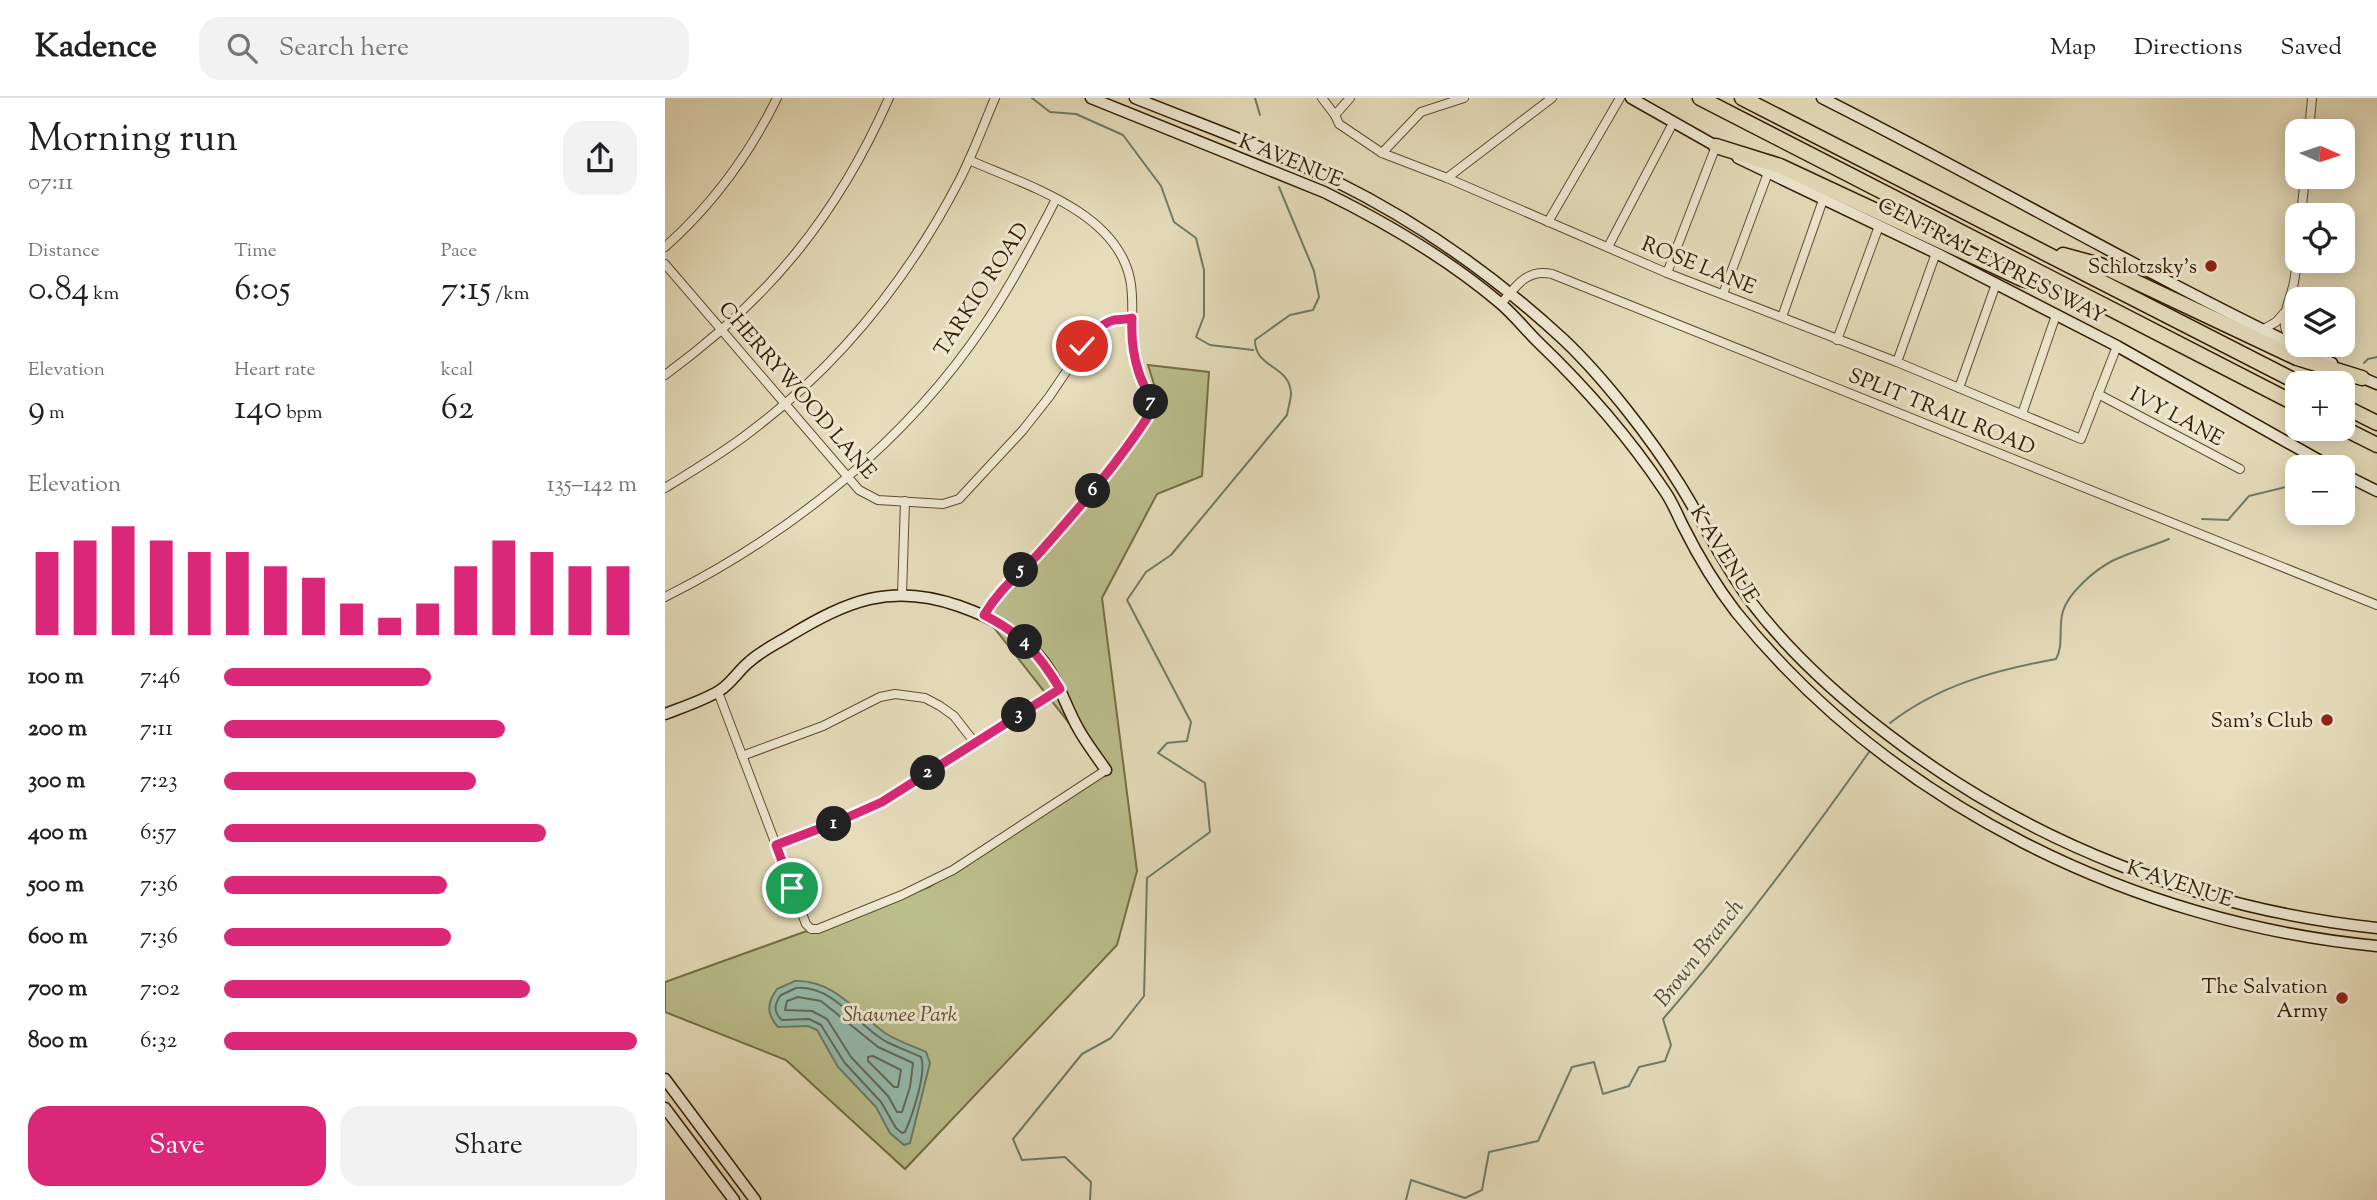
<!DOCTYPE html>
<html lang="en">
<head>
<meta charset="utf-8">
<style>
  :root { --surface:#fff; --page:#f2f2f2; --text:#202124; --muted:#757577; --line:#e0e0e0; --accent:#db2777 }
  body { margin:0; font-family:"Sorts Mill Goudy",serif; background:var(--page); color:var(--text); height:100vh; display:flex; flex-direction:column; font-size:26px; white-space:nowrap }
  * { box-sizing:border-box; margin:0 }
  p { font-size:23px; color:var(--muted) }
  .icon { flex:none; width:38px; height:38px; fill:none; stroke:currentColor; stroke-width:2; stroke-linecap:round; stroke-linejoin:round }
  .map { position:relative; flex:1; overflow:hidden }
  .details { display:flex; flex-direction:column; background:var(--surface); width:665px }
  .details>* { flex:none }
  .needle { width:46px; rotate:93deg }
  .buttons { position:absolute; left:1620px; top:21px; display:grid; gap:14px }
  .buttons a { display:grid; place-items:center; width:70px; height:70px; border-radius:14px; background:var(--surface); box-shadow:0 4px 18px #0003; font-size:35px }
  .pin { position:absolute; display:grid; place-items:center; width:60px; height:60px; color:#fff; margin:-30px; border:4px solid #fff; border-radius:50%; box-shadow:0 2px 7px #0007 }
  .km { position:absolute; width:35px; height:35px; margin:-18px; border-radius:50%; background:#222; color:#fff; font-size:19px; line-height:35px; text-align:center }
  .round { display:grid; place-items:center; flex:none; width:74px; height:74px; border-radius:21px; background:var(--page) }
  .head { display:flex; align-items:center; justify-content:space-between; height:119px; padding:0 28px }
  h1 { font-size:38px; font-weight:600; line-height:52px }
  .metrics { display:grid; grid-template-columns:repeat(3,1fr); gap:10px; height:119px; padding:7px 28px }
  .metrics div { display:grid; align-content:center }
  .metrics b { font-size:35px; font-weight:600 }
  .metrics small { font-size:19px; font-weight:400 }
  .metrics p { font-size:19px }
  .chart { height:196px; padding:14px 28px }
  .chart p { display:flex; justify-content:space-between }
  .chart svg { width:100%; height:126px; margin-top:7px; stroke:var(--accent); stroke-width:6 }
  .button { display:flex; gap:14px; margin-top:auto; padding:14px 28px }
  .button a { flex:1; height:80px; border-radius:21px; background:var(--accent); color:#fff; font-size:28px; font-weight:600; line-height:80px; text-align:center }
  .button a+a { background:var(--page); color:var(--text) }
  ul { padding:0 28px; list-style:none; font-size:23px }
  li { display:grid; grid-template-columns:112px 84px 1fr; align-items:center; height:52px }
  li i { height:18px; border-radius:9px; background:var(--accent) }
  header { display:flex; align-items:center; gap:42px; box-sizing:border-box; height:98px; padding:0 35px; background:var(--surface); border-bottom:2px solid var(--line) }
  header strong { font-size:33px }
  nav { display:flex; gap:38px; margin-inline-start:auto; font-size:24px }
  .search { width:490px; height:63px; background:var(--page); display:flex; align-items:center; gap:18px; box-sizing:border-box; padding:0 24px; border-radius:21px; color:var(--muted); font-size:26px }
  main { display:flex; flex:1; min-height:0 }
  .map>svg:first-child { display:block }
  .green { fill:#bbbf8c; stroke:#776e46; stroke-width:2 }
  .water { fill:#96bcae; stroke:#6e7c68; stroke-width:2 }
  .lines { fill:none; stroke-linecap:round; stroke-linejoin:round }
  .shore { stroke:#646c57; stroke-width:2 }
  .stream { stroke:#6e7c68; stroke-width:2 }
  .street-casing { stroke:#604d2f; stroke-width:10 }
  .secondary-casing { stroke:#331d00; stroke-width:13 }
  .highway-casing { stroke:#331d00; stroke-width:17 }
  .street { stroke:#efe9d3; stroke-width:8 }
  .secondary { stroke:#efe9d3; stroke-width:10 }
  .highway { stroke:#e6ddbb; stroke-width:14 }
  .route-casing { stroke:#fff; stroke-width:14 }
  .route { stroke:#db2777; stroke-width:9 }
  .poi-dot { fill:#8f2418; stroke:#efe9d3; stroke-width:2.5 }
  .labels { text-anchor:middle; stroke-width:6; stroke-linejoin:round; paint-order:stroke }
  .street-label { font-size:21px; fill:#331d00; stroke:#efe9d3 }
  .poi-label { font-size:21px; fill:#331d00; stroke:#efe9d3; text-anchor:end }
  .park-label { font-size:21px; font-style:italic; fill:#5c4e2a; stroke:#efe9d3 }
  .water-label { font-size:23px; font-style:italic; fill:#514d34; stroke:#efe9d3 }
</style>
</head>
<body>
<header>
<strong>Kadence</strong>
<div class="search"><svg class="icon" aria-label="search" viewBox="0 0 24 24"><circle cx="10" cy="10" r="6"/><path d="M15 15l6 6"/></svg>Search here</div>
<nav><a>Map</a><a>Directions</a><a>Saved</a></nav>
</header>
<main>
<section class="details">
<div class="head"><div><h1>Morning run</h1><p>07:11</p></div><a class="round"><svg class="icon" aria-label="share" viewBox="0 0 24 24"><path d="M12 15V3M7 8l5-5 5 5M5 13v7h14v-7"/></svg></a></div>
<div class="metrics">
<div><p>Distance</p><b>0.84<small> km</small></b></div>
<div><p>Time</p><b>6:05</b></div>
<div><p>Pace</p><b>7:15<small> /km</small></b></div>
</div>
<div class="metrics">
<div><p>Elevation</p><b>9<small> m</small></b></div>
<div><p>Heart rate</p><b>140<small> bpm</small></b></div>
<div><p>kcal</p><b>62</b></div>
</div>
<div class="chart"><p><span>Elevation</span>135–142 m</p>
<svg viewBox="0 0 160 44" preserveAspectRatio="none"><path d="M5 44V15M15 44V11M25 44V6M35 44V11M45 44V15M55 44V15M65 44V20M75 44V24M85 44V33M95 44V38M105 44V33M115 44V20M125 44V11M135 44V15M145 44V20M155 44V20"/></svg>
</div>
<ul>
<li><b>100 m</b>7:46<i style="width:50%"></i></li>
<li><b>200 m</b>7:11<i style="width:68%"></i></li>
<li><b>300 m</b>7:23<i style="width:61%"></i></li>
<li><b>400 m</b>6:57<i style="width:78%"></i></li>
<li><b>500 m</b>7:36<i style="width:54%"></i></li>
<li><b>600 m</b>7:36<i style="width:55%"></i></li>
<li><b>700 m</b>7:02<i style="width:74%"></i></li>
<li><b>800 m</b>6:32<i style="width:100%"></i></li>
</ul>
<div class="button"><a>Save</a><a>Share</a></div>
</section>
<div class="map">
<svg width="1712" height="1102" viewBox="0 0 1712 1102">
  <rect width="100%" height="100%" fill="#e6ddbb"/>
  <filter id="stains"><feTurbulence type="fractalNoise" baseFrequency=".00286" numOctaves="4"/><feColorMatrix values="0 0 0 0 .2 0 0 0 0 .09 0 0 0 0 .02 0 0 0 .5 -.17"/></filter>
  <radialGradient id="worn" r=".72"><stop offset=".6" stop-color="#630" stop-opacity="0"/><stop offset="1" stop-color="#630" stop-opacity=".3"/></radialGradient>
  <!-- green -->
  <path class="green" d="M483 267 544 274 537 378 492 396 437 500 472 773 452 847 240 1071 121 962 0 914V884L264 789 441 672 319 517 496 309Z"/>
  <!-- water -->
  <path class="water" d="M130 883C168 881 192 915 220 935 232 943 248 948 261 954L265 965 245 1045 239 1047 225 1035 211 1009 173 969 152 932 143 928 113 929C101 916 102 905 112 891Z"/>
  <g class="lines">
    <!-- shore -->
    <g class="shore">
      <path d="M131 890C168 887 191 926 220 943 231 949 244 953 256 959 262 975 247 1018 240 1034L237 1035 231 1030 216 1004 179 964 156 927 144 921 117 922C108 914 109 906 116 897Z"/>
      <path d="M133 899 156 903 213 949 248 965 245 989 237 1014H232L223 998 186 959 162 921 147 913 120 912 122 903Z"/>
      <path d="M208 958 236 972 233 989H229L203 963V959Z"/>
    </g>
    <!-- stream -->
    <g class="stream">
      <path d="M367 0 385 14 411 16 458 37 496 88 509 124 531 140 539 172V218L531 239 545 247 588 252"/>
      <path d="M590 0 595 17"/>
      <path d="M1699 265 1703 261 1712 259"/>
      <path d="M1537 421 1563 422 1584 398 1625 388 1633 379"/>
      <path d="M1225 625C1274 587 1331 572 1391 561 1399 547 1393 528 1398 513 1404 494 1430 472 1447 463 1465 454 1485 449 1504 441"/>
      <path d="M425 1102 426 1084 400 1059 357 1062 348 1041 417 956 446 940 479 898 482 780 545 734 540 685 493 655 502 645 522 643 526 624 462 502 481 474 506 457 622 317C623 310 626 302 626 295 624 266 590 271 590 242L625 217 648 212 654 199 649 173 614 89"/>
      <path d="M741 1102 746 1082 800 1100 817 1092 824 1054 873 1043 907 969 929 964 938 996 964 988 974 969 1000 963 1006 947 998 921C1072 836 1139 746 1204 654"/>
    </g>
    <!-- street casing -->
    <g class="street-casing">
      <g id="street">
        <path d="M657 0 670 17 674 26 717 55 782 80 1002 175 1232 264 1416 341 1452 248"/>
        <path d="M670 17 685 0"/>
        <path d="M1644 33 1647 0"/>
        <path d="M717 55 756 14 799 0"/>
        <path d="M304 62C360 87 451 113 465 181 470 204 465 228 468 251 471 273 490 295 484 317 453 365 415 409 376 453 355 476 336 489 319 517"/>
        <path d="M782 80 887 0"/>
        <path d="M1636 117 1640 79"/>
        <path d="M883 124 955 0"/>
        <path d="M0 149C47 107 84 57 112 0"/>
        <path d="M943 149 1008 25"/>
        <path d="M0 166 194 392 213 402 278 406 294 401 358 332 384 299 426 237 449 222 467 220"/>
        <path d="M1002 175 1051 48"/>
        <path d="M1058 196 1103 75"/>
        <path d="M836 206C850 189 862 170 887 176L1712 507"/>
        <path d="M1117 219 1158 102"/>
        <path d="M1597 232 1611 224 1619 215"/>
        <path d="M1172 242 1214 128"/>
        <path d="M1627 243C1611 224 1625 205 1629 184 1631 173 1632 161 1633 149"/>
        <path d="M1232 264 1271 155"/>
        <path d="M0 277C104 201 172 118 224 0"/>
        <path d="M1294 290 1331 186"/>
        <path d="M1433 296 1575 371"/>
        <path d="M1357 316 1391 217"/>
        <path d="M0 390C29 372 58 355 85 334 173 268 243 181 294 83 308 56 318 28 330 0"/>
        <path d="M237 497 240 403"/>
        <path d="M0 499C126 436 242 343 320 226 347 186 369 144 391 101"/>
        <path d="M53 594 141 826 146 831H153L237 797 288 772 441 672"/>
        <path d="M77 658 158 628 215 599 230 596 260 600 275 608 289 618 310 645"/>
        <path d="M111 747 172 724 217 704 395 591"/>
      </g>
    </g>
    <!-- secondary casing -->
    <g class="secondary-casing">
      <g id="secondary">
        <path d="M426 0 659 94C720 124 783 161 835 205 849 217 860 231 873 244 920 289 963 338 999 392 1007 403 1012 416 1018 428 1033 458 1051 488 1071 514 1226 706 1468 825 1712 848"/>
        <path d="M470 0C537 27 605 51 670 83 753 124 831 179 899 242 938 279 986 340 1015 387 1038 424 1057 464 1083 500 1122 552 1169 595 1221 635 1363 745 1534 811 1712 830"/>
        <path d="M966 0 1056 51"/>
        <path d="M1157 0C1328 86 1493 184 1667 265"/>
        <path d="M1073 60 1271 155 1452 248 1666 369"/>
        <path d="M1691 277 1712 286"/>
        <path d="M1678 376 1712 393"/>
        <path d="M0 616C18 609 37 603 54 593 66 586 73 573 84 564 96 553 111 546 124 538 182 503 226 484 294 508 325 519 352 532 374 558 393 579 400 608 414 632 422 646 432 659 441 672"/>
        <path d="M0 981 90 1102"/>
        <path d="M0 1010 69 1102"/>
      </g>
    </g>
    <!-- highway casing -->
    <g class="highway-casing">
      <g id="highway">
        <path d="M1035 0 1633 307"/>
        <path d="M1077 0 1634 285"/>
        <path d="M1051 48 1115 68 1357 181 1388 189"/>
        <path d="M1398 157 1435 167 1632 260 1697 280"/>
        <path d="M1678 308 1712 325"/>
        <path d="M1678 330 1712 347"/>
      </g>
    </g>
    <!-- street -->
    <use href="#street" class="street"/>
    <!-- secondary -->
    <use href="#secondary" class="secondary"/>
    <!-- highway -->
    <use href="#highway" class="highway"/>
  </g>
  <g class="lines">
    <!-- route casing -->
    <g class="route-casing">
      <path id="route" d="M127 790 111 747 172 724 217 704 395 591C374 556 357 536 319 517 337 487 355 477 376 453 415 409 453 365 484 317 488 300 479 290 474 275 468 257 466 238 467 220 460 222 455 221 449 222 435 226 425 237 417 248"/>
    </g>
    <!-- route -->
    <use href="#route" class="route"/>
  </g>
  <!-- markers -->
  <g class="poi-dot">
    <circle cx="1546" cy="168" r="7"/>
    <circle cx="1662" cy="622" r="7"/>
    <circle cx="1677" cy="900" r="7"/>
  </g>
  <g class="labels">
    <!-- street labels -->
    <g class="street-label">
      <text transform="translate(626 62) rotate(22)" y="7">K AVENUE</text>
      <text transform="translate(1327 162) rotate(27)" y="7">CENTRAL EXPRESSWAY</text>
      <text transform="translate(1034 167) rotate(22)" y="7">ROSE LANE</text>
      <text transform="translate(316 191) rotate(-57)" y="7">TARKIO ROAD</text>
      <text transform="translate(133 292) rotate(49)" y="7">CHERRYWOOD LANE</text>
      <text transform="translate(1277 313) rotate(22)" y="7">SPLIT TRAIL ROAD</text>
      <text transform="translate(1512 318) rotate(28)" y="7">IVY LANE</text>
      <text transform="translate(1060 456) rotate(58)" y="7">K AVENUE</text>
      <text transform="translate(1515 785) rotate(18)" y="7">K AVENUE</text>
    </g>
    <!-- poi labels -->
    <g class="poi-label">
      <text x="1532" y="175">Schlotzsky's</text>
      <text x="1648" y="629">Sam's Club</text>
      <text x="1663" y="895">The Salvation<tspan x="1663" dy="24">Army</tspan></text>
    </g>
    <!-- park labels -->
    <g class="park-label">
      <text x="235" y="923">Shawnee Park</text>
    </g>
    <!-- water labels -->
    <g class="water-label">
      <text transform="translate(1033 854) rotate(-52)" y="8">Brown Branch</text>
    </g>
  </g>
  <rect width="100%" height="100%" filter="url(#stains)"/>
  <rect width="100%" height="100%" fill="url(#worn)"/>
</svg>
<div class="buttons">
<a><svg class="needle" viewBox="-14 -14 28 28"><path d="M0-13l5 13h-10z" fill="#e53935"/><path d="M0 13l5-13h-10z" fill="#757577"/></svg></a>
<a><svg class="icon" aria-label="locate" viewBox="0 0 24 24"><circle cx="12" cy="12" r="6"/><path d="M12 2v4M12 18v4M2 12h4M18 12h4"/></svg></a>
<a><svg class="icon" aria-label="layers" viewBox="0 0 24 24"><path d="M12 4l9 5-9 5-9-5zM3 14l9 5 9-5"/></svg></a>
<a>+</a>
<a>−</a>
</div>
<div class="pin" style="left:127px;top:790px;background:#1e9e55"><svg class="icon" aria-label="arrive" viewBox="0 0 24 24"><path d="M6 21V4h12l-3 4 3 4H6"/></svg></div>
<div class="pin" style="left:417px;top:248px;background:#d93025"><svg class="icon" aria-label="check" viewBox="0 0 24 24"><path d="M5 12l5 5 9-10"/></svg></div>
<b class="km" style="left:169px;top:726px">1</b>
<b class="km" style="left:263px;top:675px">2</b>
<b class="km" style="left:354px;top:617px">3</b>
<b class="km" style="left:360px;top:544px">4</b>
<b class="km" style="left:356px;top:472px">5</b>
<b class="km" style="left:428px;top:393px">6</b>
<b class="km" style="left:486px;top:304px">7</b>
</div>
</main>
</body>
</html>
